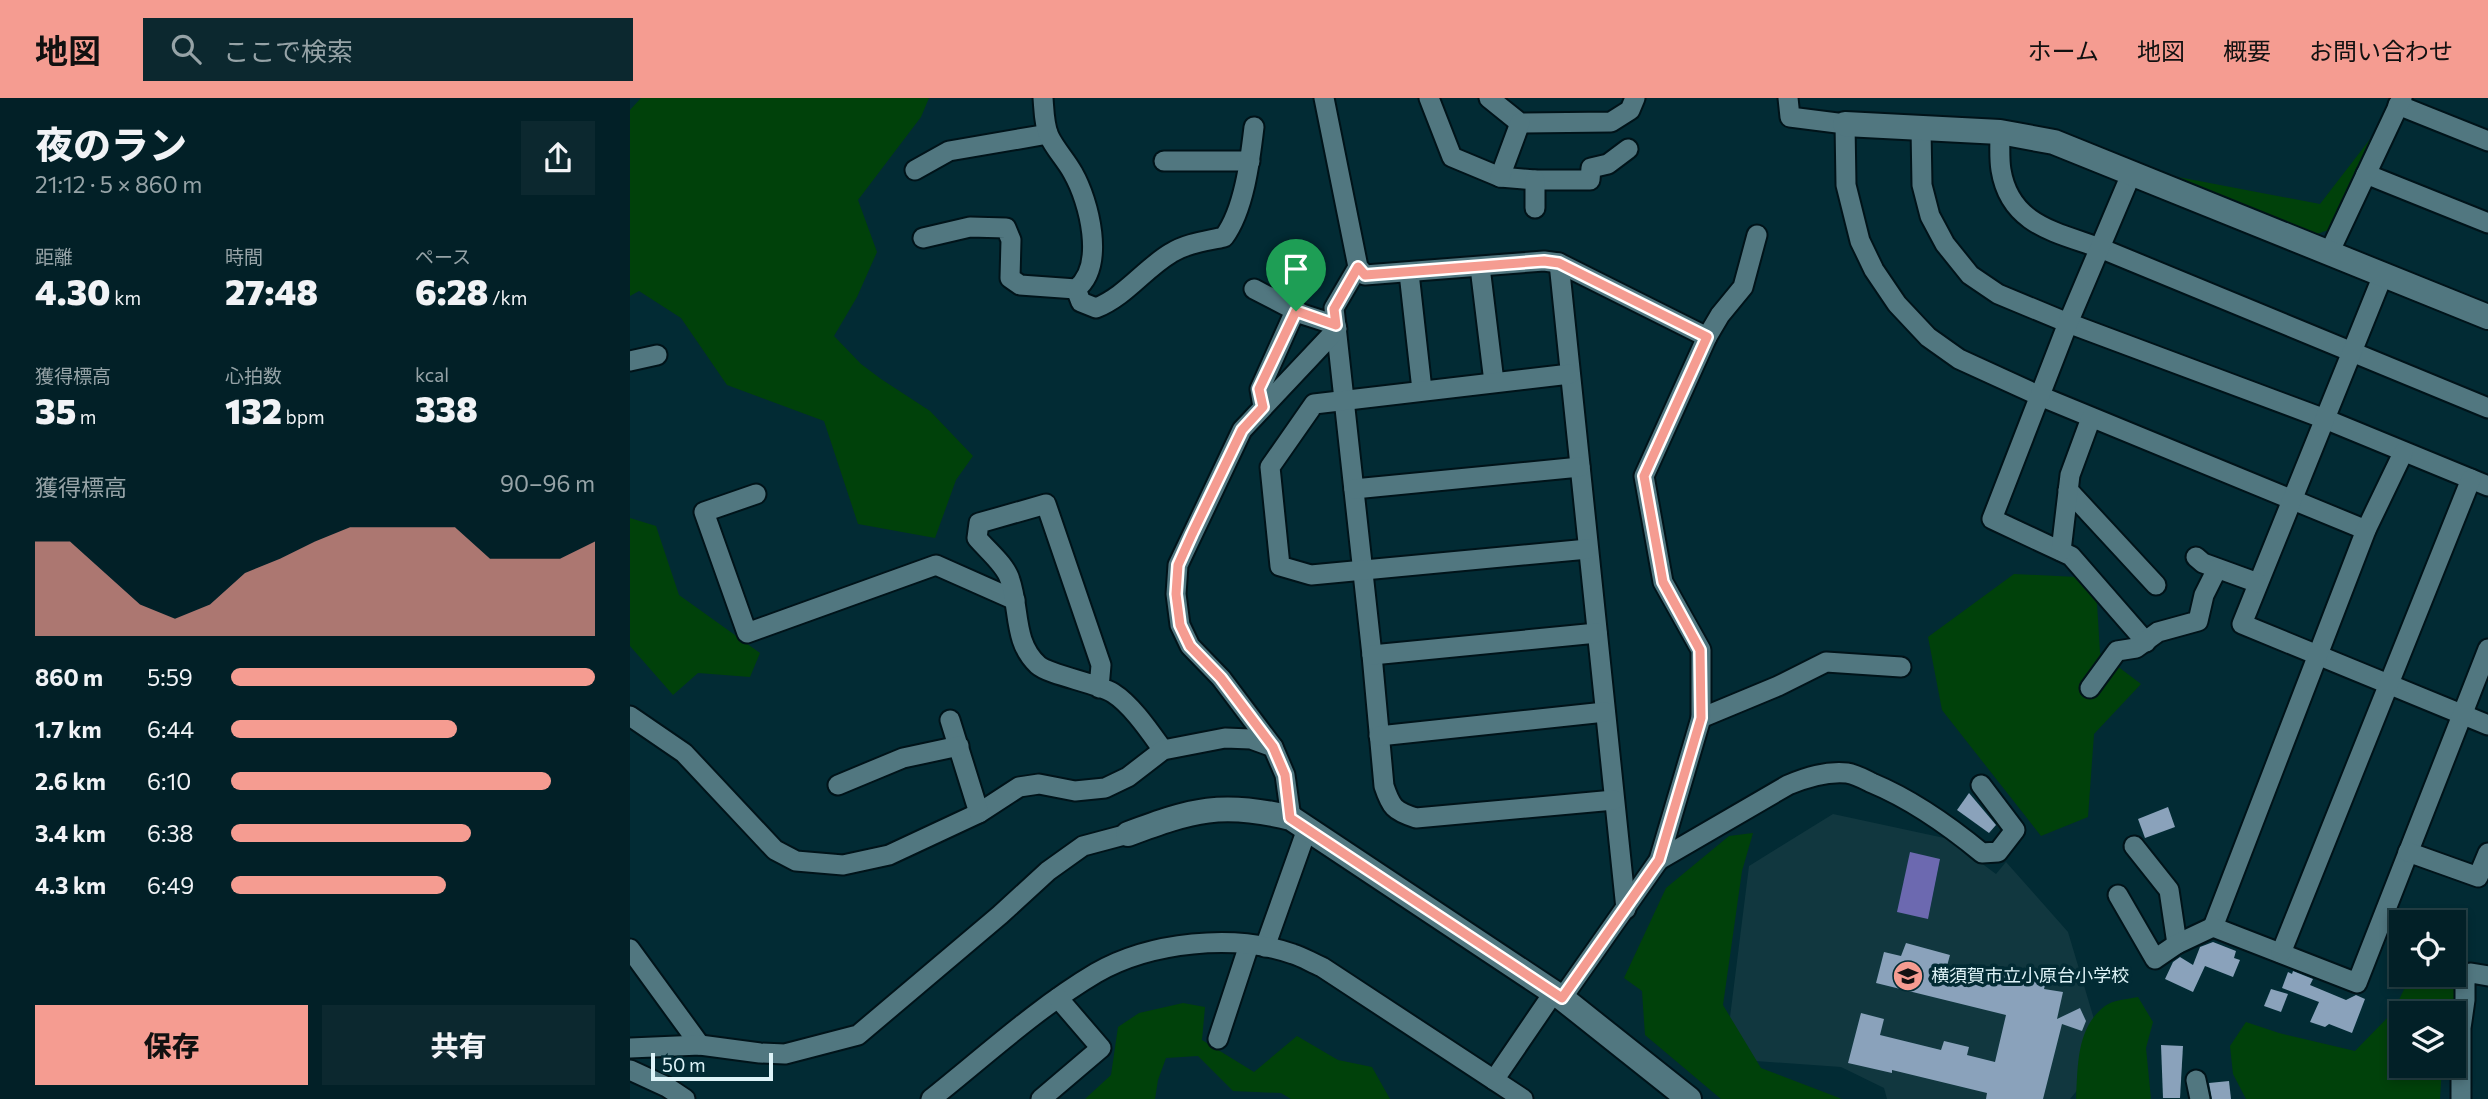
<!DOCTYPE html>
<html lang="ja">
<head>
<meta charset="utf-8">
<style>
  :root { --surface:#022027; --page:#0c282f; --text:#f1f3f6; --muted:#96a3a7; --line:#233e44; --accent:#f59c91 }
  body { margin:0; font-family:Commissioner,"Noto Sans JP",sans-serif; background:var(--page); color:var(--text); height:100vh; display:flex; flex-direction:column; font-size:26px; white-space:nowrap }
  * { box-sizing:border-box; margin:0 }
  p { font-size:23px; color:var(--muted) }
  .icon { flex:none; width:38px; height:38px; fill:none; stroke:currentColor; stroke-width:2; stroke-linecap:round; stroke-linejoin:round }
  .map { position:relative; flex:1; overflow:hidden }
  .sheet { display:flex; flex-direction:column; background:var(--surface); width:630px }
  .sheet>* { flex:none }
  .tools { position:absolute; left:1759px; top:812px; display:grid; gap:14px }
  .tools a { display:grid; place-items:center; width:77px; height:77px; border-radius:0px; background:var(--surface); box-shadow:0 4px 10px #0003,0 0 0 2px var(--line); font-size:35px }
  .scale { position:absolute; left:21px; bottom:18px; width:122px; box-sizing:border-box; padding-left:7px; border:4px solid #def3f8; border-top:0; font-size:19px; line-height:24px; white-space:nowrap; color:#def3f8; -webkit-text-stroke:5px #022b34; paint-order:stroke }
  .pin { position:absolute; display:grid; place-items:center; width:60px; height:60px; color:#fff; margin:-72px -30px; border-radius:50% 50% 50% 0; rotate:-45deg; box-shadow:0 0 7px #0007 }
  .pin .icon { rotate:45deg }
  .round { display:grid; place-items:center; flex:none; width:74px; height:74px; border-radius:0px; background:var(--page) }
  .summary { display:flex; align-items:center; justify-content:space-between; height:119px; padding:0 35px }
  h1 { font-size:38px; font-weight:800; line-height:52px }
  .figures { display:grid; grid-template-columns:repeat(3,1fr); gap:10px; height:119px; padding:7px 35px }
  .figures div { display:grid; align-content:center }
  .figures b { font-size:35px; font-weight:800 }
  .figures small { font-size:19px; font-weight:400 }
  .figures p { font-size:19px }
  .chart { height:196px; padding:14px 35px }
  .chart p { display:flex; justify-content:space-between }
  .chart svg { width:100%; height:126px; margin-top:7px; fill:var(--accent); opacity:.7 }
  .primary-button { display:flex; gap:14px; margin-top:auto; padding:14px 35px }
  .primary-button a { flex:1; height:80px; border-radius:0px; background:var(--accent); color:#111; font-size:28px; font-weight:800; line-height:80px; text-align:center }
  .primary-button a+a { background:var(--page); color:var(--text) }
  ul { padding:0 35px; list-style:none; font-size:23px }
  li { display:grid; grid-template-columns:112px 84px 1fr; align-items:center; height:52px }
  li i { height:18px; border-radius:9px; background:var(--accent) }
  header { display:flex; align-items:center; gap:42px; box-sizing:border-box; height:98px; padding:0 35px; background:var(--accent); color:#111 }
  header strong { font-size:33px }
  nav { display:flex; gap:38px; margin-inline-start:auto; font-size:24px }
  .search { width:490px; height:63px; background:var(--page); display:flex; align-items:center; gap:18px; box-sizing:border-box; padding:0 24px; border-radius:0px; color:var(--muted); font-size:26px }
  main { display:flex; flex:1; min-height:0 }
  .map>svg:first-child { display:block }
  .built { fill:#11373f }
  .green { fill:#00410a }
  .water { fill:#6c69b0 }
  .building { fill:#8aa2bb }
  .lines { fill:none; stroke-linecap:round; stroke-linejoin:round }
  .minor-casing { stroke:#001319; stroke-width:23 }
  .tertiary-casing { stroke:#001319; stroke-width:28 }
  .minor { stroke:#517780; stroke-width:19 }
  .tertiary { stroke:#517780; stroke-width:24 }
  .route-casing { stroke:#fff; stroke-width:14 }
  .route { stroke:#f59c91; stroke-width:9 }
  .labels { text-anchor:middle; stroke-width:7; stroke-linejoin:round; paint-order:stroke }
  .poi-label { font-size:18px; fill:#def3f8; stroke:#022b34; text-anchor:start }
</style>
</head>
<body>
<header>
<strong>地図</strong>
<div class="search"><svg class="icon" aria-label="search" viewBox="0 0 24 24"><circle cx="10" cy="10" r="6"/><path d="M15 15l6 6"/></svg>ここで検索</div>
<nav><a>ホーム</a><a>地図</a><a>概要</a><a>お問い合わせ</a></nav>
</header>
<main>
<section class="sheet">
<div class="summary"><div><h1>夜のラン</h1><p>21:12 · 5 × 860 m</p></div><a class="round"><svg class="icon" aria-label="share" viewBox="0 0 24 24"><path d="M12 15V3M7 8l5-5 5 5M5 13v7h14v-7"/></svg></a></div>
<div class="figures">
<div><p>距離</p><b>4.30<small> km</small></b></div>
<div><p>時間</p><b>27:48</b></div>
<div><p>ペース</p><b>6:28<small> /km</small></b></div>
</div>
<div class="figures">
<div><p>獲得標高</p><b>35<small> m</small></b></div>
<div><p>心拍数</p><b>132<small> bpm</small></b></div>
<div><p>kcal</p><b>338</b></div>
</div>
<div class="chart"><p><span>獲得標高</span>90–96 m</p>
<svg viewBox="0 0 160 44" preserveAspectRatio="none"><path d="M0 44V11L10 11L20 22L30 33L40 38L50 33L60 22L70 17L80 11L90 6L100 6L110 6L120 6L130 17L140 17L150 17L160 11V44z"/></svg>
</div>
<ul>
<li><b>860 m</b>5:59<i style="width:100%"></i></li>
<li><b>1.7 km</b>6:44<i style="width:62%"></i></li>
<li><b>2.6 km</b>6:10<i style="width:88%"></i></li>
<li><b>3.4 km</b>6:38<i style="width:66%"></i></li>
<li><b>4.3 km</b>6:49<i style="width:59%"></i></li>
</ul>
<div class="primary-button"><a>保存</a><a>共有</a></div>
</section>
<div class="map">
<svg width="1858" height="1001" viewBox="0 0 1858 1001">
  <rect width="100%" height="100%" fill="#022b34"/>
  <!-- built -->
  <path class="built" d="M1203 716 1319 741 1366 776 1376 764 1438 834 1464 921 1450 989 1440 1001H1257L1254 990 1211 969 1125 963 1098 935 1119 768Z"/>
  <!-- green -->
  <g class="green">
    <path d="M11 0H299L291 19 228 102 247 154 227 199 204 238 231 266 251 281 300 313 343 358 326 382 305 440 228 426 194 323 97 287 51 220 9 193 0 198V12Z"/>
    <path d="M1751 32 1704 130 1687 136 1548 79 1690 106 1744 36Z"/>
    <path d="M0 420 26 428 49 497 130 555 120 579 68 575 43 597 0 548Z"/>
    <path d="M1384 476 1447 479 1467 505 1470 555 1511 586 1464 636 1458 719 1411 738 1312 612 1298 539Z"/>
    <path d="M1123 735 1112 773 1093 907 1131 970 1212 1001H1091L1015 937 1012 893 994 880 1036 790 1099 738Z"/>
    <path d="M1824 840 1833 872 1823 915H1771V968H1812L1810 1001H1616L1603 976 1600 948 1616 924 1649 935 1725 953 1763 914 1781 877H1824Z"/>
    <path d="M1508 899 1523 924 1516 950 1521 1001H1446C1448 968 1446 930 1475 908 1483 902 1498 901 1508 899Z"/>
    <path d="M553 905 575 909 572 942 624 974 667 938 708 962 742 969 760 1001H661L651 995 603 993 568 958 536 960 528 982 525 1001H455L481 977 488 929 509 915Z"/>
  </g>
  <!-- water -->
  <path class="water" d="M1280 754 1310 761 1298 821 1267 814Z"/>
  <!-- building -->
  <g class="building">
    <path d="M1339 695 1366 727 1359 735 1327 712Z"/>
    <path d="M1538 709 1545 729 1515 740 1508 721Z"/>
    <path d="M1583 844 1606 853 1604 860 1610 862 1603 879 1575 868 1563 894 1535 881 1543 864 1550 859 1563 867 1570 849Z"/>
    <path d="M1276 845 1320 857 1317 868 1350 876 1352 867 1416 883 1414 891 1433 894 1427 921 1450 910 1456 923 1452 933 1432 926 1413 1001H1356L1357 995 1262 972V975L1218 965 1231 915 1254 921 1250 937 1311 952 1314 943 1339 949 1337 957 1365 964 1376 917 1246 885 1254 854 1271 858Z"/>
    <path d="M1663 873 1683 881 1680 887 1716 902 1726 897 1735 901 1722 935 1699 926 1695 929 1680 924 1689 904 1652 890 1658 874 1662 876Z"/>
    <path d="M1641 891 1658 896 1651 914 1634 908Z"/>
    <path d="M1531 947 1553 948 1550 1000H1533Z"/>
    <path d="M1599 983 1601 1001H1582L1579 985Z"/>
  </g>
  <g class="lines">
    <!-- minor casing -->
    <g class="minor-casing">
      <g id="minor">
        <path d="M694 0 728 169 735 177 914 163 929 165 1077 239"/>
        <path d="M799 0 822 59 870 79 905 82H960L961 70 978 66 998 51"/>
        <path d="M859 0 890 25 981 24 1000 12 1005 0"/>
        <path d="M1158 0 1160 19 1215 26 1216 87 1230 143 1244 172 1267 206 1298 239 1329 261 1410 298 1736 432"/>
        <path d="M1768 7 1858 43"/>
        <path d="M1291 31 1292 87 1300 118 1315 146 1340 177 1368 196 1438 225 1695 321 1858 388"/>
        <path d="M1370 34C1370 47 1369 60 1371 72 1380 127 1426 134 1470 150L1858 310"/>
        <path d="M534 63H620"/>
        <path d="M285 72 319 53 418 36"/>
        <path d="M1502 74 1438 225 1362 421 1441 458 1516 544"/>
        <path d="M1736 76 1858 125"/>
        <path d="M870 79 890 25"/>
        <path d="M905 110V82"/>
        <path d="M293 140 340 129 376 130 381 142 380 180 390 187 446 191C476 168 459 103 443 75 436 62 425 51 419 38 414 27 414 12 413 0"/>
        <path d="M1699 155 1772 0"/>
        <path d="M929 165 996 811"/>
        <path d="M728 169 704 210 742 557 754 688C761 709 764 713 786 720L984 702"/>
        <path d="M850 169 864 284"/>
        <path d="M779 175 792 292"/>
        <path d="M1753 177 1612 526 1858 627"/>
        <path d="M446 191 451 204 466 210C496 198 514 171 541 155 557 145 577 143 594 139 614 112 620 63 624 29"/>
        <path d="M624 191 672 216 706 227"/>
        <path d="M0 263 27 257"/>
        <path d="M940 276 684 306 640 369 650 468 681 477 958 451"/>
        <path d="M633 309 630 291 665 213"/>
        <path d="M1773 355 1736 432 1583 829 1727 885 1858 551"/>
        <path d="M724 391 950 369"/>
        <path d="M1438 392 1526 487"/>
        <path d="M126 396 74 414 117 535 306 467 385 502"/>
        <path d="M1431 453 1440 377 1461 320"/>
        <path d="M1566 459 1573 465 1628 485"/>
        <path d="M742 557 967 535"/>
        <path d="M469 590 471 567 416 406 349 425 347 440C357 452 376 467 380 482 390 511 383 544 408 567 419 577 467 585 483 595 502 607 520 634 533 652"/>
        <path d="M1460 590 1487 553 1506 550 1528 534 1568 523 1574 497 1587 471"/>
        <path d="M0 618 54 655 145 752 166 763 213 767 259 757 349 715 389 689 409 686 445 693 475 690 498 679 533 652 595 640 621 641 643 649"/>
        <path d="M1071 620 1148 588 1196 564 1271 569"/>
        <path d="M320 622 349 715"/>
        <path d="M749 638 975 614"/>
        <path d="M208 687 273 660 329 648"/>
        <path d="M661 720 655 677 643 649 591 580 560 548 550 527 546 496 548 467 612 332 707 231"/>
        <path d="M1504 748 1539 792 1547 846"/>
        <path d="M1778 754 1848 779 1858 755"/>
        <path d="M1029 762 1158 687C1177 679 1196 673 1217 675 1225 676 1234 681 1242 685 1283 702 1318 727 1352 755L1368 754 1385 732 1351 687"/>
        <path d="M1488 797 1525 861 1547 846 1583 829"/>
        <path d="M635 849 677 731"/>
        <path d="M0 851 70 947"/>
        <path d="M1651 855 1841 381"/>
        <path d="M932 900 1029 762 1071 620V552L1033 484 1014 378 1077 239 1090 217 1113 189 1127 137"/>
        <path d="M588 941 619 847"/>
        <path d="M0 950 70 947 130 955 155 956 228 937 370 817 418 773 453 748 498 736"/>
        <path d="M0 972 37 989 55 1001"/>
        <path d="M864 982 924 894"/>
        <path d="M1566 982 1570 1001"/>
        <path d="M301 1001C355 958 407 910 466 875 520 844 604 835 663 856 673 859 682 865 692 869L893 1001"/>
        <path d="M411 1001 471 950 428 900"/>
        <path d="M1831 1001V930L1835 902V882L1841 875 1858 878"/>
      </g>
    </g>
    <!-- tertiary casing -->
    <g class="tertiary-casing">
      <g id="tertiary">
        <path d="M1215 26 1370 34 1424 44 1858 219"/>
        <path d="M498 736C562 712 592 703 661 720L932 900 1059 1001"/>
      </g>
    </g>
    <!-- minor -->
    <use href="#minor" class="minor"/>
    <!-- tertiary -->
    <use href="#tertiary" class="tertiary"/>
  </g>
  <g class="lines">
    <!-- route casing -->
    <g class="route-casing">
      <path id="route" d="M914 163 929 165 1077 239 1014 378 1033 484 1070 552 1071 620 1029 762 932 900 660 720 655 677 643 649 591 580 560 548 550 527 546 496 548 467 562 436 612 332 633 309 629 291 666 213 706 227 704 211 728 169 735 177Z"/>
    </g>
    <!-- route -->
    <use href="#route" class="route"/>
  </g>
  <!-- icons -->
  <defs>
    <g id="school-disc" transform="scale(1.575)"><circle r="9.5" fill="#f59c91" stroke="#022b34"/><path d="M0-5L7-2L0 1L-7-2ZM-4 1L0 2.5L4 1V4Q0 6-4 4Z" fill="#111"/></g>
  </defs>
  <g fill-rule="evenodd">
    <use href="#school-disc" x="1278" y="878"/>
  </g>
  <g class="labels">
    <!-- poi labels -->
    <g class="poi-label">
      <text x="1301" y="884">横須賀市立小原台小学校</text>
    </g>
  </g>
</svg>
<div class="tools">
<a><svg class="icon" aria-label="locate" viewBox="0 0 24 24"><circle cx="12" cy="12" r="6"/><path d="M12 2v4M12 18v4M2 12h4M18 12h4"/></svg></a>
<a><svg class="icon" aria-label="layers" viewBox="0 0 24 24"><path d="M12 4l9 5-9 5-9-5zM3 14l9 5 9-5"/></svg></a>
</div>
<div class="scale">50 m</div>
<div class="pin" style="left:666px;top:213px;background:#1e9e55"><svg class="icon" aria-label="arrive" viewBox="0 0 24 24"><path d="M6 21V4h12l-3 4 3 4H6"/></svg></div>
</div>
</main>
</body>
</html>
